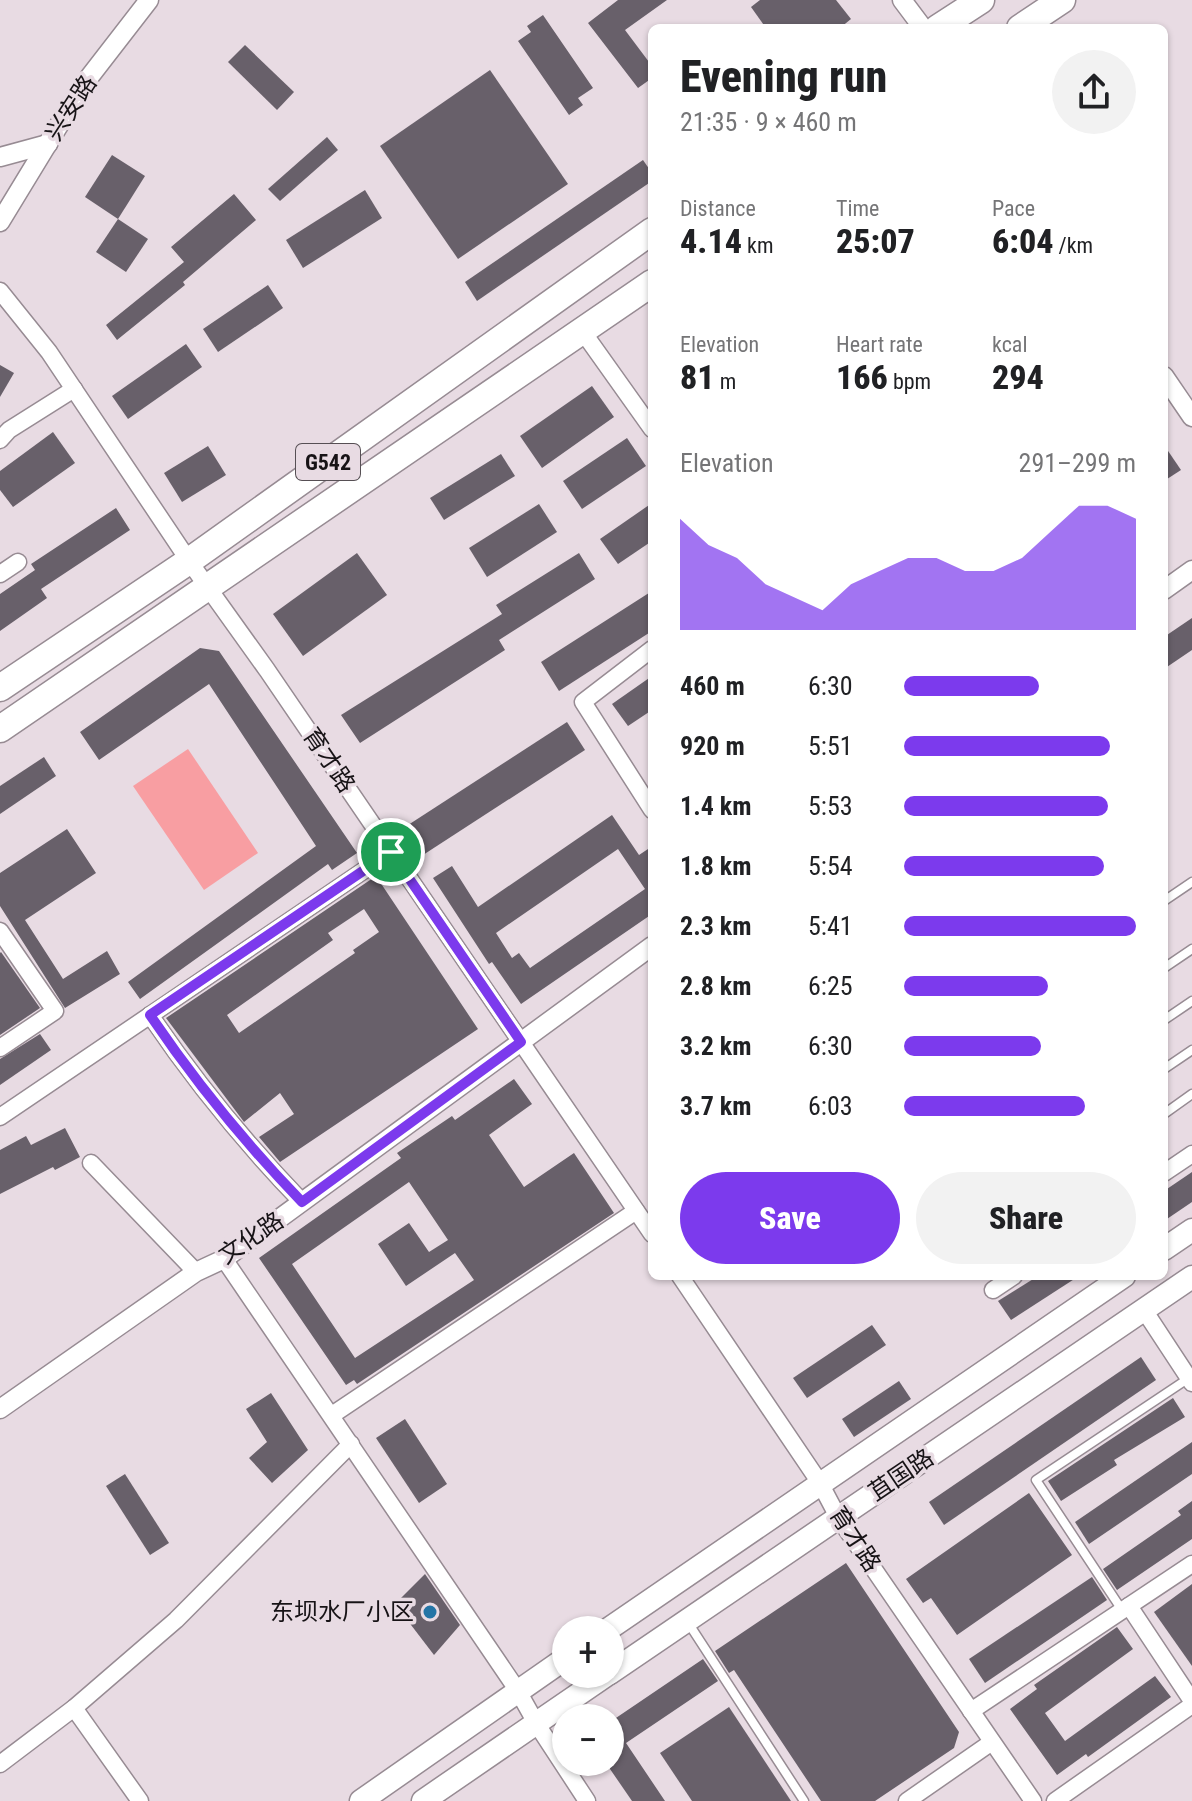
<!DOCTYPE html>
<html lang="en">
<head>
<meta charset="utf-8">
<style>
  :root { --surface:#fff; --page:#f2f2f2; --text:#202124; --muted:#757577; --accent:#7c3aed }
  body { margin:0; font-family:"Roboto Condensed","Noto Sans SC",sans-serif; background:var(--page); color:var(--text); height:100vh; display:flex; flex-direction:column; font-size:30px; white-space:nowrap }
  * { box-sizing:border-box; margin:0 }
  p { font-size:26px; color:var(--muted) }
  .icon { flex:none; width:44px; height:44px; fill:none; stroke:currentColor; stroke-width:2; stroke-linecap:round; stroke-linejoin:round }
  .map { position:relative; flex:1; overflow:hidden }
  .drawer { position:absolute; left:648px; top:24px; width:520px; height:1256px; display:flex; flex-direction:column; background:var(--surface); border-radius:12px; box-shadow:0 2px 6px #0004 }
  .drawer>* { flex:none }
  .controls { position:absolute; left:552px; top:1616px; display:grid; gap:16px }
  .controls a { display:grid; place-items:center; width:72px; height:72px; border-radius:50%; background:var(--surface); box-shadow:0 2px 6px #0004; font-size:40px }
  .pin { position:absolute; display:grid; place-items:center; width:68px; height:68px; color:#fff; margin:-34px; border:4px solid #fff; border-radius:50%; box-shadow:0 2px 8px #0007 }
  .round { display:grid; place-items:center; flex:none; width:84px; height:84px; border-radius:42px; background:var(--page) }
  .summary { display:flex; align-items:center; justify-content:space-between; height:136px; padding:0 32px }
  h1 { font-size:44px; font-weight:800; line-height:60px }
  .figures { display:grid; grid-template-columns:repeat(3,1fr); gap:12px; height:136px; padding:8px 32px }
  .figures div { display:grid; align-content:center }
  .figures b { font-size:34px; font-weight:800 }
  .figures small { font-size:22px; font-weight:400 }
  .figures p { font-size:22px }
  .chart { height:224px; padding:16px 32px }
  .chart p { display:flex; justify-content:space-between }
  .chart svg { width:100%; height:144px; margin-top:8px; fill:var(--accent); opacity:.7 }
  .button { display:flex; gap:16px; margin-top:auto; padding:16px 32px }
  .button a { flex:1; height:92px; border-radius:48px; background:var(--accent); color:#fff; font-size:32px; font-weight:800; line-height:92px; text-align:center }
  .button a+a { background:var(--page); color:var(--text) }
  ul { padding:0 32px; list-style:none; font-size:26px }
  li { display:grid; grid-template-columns:128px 96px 1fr; align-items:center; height:60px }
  li i { height:20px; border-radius:10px; background:var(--accent) }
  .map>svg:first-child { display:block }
  .green { fill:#f89ea2 }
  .building { fill:#68606a; fill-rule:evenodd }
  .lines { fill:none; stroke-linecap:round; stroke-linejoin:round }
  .service-casing { stroke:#978b93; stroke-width:11 }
  .minor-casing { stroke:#978b93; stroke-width:19 }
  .tertiary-casing { stroke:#978b93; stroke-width:21 }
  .secondary-casing { stroke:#978b93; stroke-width:25 }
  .trunk-casing { stroke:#978b93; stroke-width:29 }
  .service { stroke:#fff; stroke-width:8 }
  .minor { stroke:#fff; stroke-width:16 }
  .tertiary { stroke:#fff; stroke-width:18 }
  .secondary { stroke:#fff; stroke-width:22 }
  .trunk { stroke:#fff; stroke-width:26 }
  .route-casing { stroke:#fff; stroke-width:16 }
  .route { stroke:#7c3aed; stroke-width:10 }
  .poi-dot { fill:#2475a6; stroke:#e8dbe3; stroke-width:3 }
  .labels { text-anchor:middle; stroke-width:7; stroke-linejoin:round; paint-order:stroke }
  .shield { fill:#e8dbe3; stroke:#564f54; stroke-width:2 }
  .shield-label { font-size:22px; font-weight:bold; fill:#171316 }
  .street-label { font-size:24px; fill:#171316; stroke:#e8dbe3 }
  .poi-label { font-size:24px; fill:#171316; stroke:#e8dbe3; text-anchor:end }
</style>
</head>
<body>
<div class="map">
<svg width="1192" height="1801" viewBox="0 0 1192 1801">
  <rect width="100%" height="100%" fill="#e8dbe3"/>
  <!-- green -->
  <path class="green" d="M188 749 258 853 204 890 133 786Z"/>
  <!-- building -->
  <g class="building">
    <path d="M618 0H667L625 30 652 66V78L638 88 588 23Z"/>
    <path d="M760 0H836L851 19 840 28H766L751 7Z"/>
    <path d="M543 15 593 88 578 98 583 105 569 115 518 41 531 32 527 26Z"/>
    <path d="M245 45 294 92 277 110 228 62Z"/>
    <path d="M490 70 568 184 458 259 380 146Z"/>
    <path d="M327 137 338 150 280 201 268 189Z"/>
    <path d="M112 155 145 176 118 219 85 197Z"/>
    <path d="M643 160 652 173V181L477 301 465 282Z"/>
    <path d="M365 190 382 218 303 268 286 240Z"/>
    <path d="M234 194 256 220 183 282 185 285 117 340 106 325 184 262 171 247Z"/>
    <path d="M118 219 148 239 126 272 96 252Z"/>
    <path d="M268 285 283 308 218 352 203 329Z"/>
    <path d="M186 344 202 367 128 419 112 396Z"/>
    <path d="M0 365 14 373 0 397Z"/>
    <path d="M592 386 614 417 542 468 520 436Z"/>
    <path d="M53 432 75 463 13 507 0 490V471Z"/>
    <path d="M627 438 646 466 582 509 563 481Z"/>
    <path d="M1164 445 1181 470 1164 481Z"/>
    <path d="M208 446 226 475 182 502 164 473Z"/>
    <path d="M501 454 515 476 444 520 430 498Z"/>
    <path d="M652 503V541L618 564 600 539Z"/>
    <path d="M539 504 557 532 487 577 469 548Z"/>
    <path d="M116 508 130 530 41 589 47 598 0 631V594L35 570 31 564Z"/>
    <path d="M357 553 387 595 303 656 273 614Z"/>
    <path d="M579 553 595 579 499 640 505 650 360 743 341 715 502 614 496 605Z"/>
    <path d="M652 591V631L559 691 541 662Z"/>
    <path d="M1192 618V650L1164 669V637Z"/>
    <path d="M200 648 219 651 357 853 332 870 328 864 140 999 128 982 316 846 209 684 99 760 80 732Z"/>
    <path d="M652 676V710L628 726 612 704Z"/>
    <path d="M567 722 585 750 423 855 405 827Z"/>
    <path d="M44 757 56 776 0 814V786Z"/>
    <path d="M612 815 639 855 648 849 652 856V914L521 1004 492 962 489 964 433 878 452 866 478 907ZM618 849 645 889 530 968 519 953 512 958 496 933Z"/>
    <path d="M67 829 96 873 25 920 63 979 107 951 120 974 65 1008 0 906V873Z"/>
    <path d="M376 876 478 1029 280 1162 259 1137 294 1114 280 1093 244 1122 166 1018ZM364 909 379 932 353 950 355 953 239 1033 227 1015 333 940 328 933Z"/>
    <path d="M1 952 40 1008 0 1035V953Z"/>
    <path d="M40 1034 51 1050 0 1085V1059Z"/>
    <path d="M514 1079 532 1104 489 1135 524 1187 574 1153 614 1213 357 1384 354 1380 346 1385 259 1258 401 1158 397 1153 452 1116 455 1120ZM409 1182 448 1240 429 1252 409 1223 378 1244 406 1286 455 1253 474 1280 355 1358 292 1264Z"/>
    <path d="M65 1128 80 1157 55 1170 53 1167 0 1194V1150L26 1136 31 1145Z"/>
    <path d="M1192 1172V1202L1164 1221V1191Z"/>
    <path d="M1038 1276H1079L1011 1320 998 1301Z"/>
    <path d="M872 1325 886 1345 807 1398 793 1378Z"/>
    <path d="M1141 1357 1156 1380 944 1525 929 1502Z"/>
    <path d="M899 1381 911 1399 854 1437 842 1419Z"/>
    <path d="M271 1393 308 1450 272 1483 249 1458 267 1442 246 1409Z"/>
    <path d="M1173 1398 1185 1417 1114 1460 1117 1465 1061 1501 1048 1481Z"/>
    <path d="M405 1419 447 1484 419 1503 376 1438Z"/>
    <path d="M1192 1442V1474L1089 1544 1075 1522Z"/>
    <path d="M125 1474 169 1543 150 1555 106 1486Z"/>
    <path d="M1029 1493 1072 1555 957 1635 931 1598 923 1603 906 1579Z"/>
    <path d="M1192 1501V1539L1117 1590 1103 1569 1181 1515 1178 1511Z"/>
    <path d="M846 1563 959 1732 954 1748 875 1801H821L734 1670 729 1673 715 1651Z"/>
    <path d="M425 1574 460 1625 434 1655 395 1604Z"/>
    <path d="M1092 1577 1107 1600 985 1683 969 1659Z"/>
    <path d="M1192 1584V1666L1154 1612Z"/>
    <path d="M1117 1627 1133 1649 1045 1713 1065 1741 1155 1676 1171 1697 1088 1757 1086 1754 1057 1775 1010 1709 1037 1689 1034 1685Z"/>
    <path d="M703 1659 718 1681 626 1743 665 1801H632L610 1769V1722Z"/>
    <path d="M729 1707 791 1801H692L660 1753Z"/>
  </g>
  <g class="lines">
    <!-- service casing -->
    <g class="service-casing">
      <g id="service">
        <path d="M1164 901 1192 882"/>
        <path d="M1164 968 1192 949"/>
        <path d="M1164 1020 1192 1001"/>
        <path d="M1164 1069 1192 1050"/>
        <path d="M1164 1114 1192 1094"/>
        <path d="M1122 1610 1036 1480 1189 1378"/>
        <path d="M687 1621 804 1801"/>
      </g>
    </g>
    <!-- minor casing -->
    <g class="minor-casing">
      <g id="minor">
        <path d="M0 291 49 352 189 561 267 670 652 1234"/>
        <path d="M583 332 652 429"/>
        <path d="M0 440 9 430 74 389"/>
        <path d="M0 574 18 562"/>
        <path d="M652 649 583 702 652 810"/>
        <path d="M0 931 55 1011 0 1048"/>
        <path d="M150 1015C196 1083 246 1144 302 1202"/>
        <path d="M0 1117 391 852"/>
        <path d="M91 1163 196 1272"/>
        <path d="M1164 1173 1192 1154"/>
        <path d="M224 1259 518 1691 536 1723 587 1801"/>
        <path d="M680 1276 820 1483 838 1517 1033 1801"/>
        <path d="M993 1290 1014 1276"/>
        <path d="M1144 1310 1192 1383"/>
        <path d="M332 1415 636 1211"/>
        <path d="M1129 1606 1192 1701"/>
        <path d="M74 1708 140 1801"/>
        <path d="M971 1711 1192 1564"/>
        <path d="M0 1764 74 1708 176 1620 351 1444"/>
        <path d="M907 1801 992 1742"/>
        <path d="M1055 1801 1192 1705"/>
      </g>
    </g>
    <!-- tertiary casing -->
    <g class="tertiary-casing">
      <g id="tertiary">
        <path d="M902 0 923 28"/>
        <path d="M0 157 48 144"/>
        <path d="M0 222 84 84 149 0"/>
        <path d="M1164 376 1192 417"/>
        <path d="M1164 590 1192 570"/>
        <path d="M0 1409 196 1272 224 1259 652 946"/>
      </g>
    </g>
    <!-- secondary casing -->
    <g class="secondary-casing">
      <g id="secondary">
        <path d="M1164 1249 1192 1230"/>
        <path d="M607 1630 1124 1276"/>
        <path d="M610 1673 1192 1277"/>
        <path d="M361 1801 566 1658"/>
        <path d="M423 1801 608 1674"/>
      </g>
    </g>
    <!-- trunk casing -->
    <g class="trunk-casing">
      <g id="trunk">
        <path d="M938 28 981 0"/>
        <path d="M1020 28 1062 0"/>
        <path d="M0 688 189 561 652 231"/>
        <path d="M0 729 652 283"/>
      </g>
    </g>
    <!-- service -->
    <use href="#service" class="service"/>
    <!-- minor -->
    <use href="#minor" class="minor"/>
    <!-- tertiary -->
    <use href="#tertiary" class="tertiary"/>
    <!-- secondary -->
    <use href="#secondary" class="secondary"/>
    <!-- trunk -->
    <use href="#trunk" class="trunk"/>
  </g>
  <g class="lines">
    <!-- route casing -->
    <g class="route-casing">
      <path id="route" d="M391 852 521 1042 302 1202C246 1144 196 1083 150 1015Z"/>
    </g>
    <!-- route -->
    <use href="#route" class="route"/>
  </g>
  <!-- markers -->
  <circle class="poi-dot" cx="430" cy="1612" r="8"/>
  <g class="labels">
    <!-- shield labels -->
    <rect class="shield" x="296" y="444" width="64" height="36" rx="6"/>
    <g class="shield-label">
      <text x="328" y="470">G542</text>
    </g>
    <!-- street labels -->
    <g class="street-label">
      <text transform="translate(71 108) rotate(-57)" y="8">兴安路</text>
      <text transform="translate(329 760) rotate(56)" y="8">育才路</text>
      <text transform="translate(251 1238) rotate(-34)" y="8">文化路</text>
      <text transform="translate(901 1475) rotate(-34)" y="8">苴国路</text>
      <text transform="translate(855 1539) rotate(57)" y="8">育才路</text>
    </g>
    <!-- poi labels -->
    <g class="poi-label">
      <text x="414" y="1620">东坝水厂小区</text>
    </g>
  </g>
</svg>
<div class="controls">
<a>+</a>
<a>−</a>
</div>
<div class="pin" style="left:391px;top:852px;background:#1e9e55"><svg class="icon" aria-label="arrive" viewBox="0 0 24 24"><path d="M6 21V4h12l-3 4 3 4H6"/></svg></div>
<section class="drawer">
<div class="summary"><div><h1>Evening run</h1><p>21:35 · 9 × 460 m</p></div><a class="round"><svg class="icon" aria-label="share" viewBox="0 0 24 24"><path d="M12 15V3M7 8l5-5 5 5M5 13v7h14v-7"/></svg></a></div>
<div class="figures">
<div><p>Distance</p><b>4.14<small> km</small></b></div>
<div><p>Time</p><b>25:07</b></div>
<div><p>Pace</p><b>6:04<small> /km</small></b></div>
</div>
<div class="figures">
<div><p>Elevation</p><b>81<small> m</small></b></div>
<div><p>Heart rate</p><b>166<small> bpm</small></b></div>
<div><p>kcal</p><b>294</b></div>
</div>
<div class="chart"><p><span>Elevation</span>291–299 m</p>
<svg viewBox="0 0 160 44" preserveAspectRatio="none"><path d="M0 44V10L10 18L20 22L30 30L40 34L50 38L60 30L70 26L80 22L90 22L100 26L110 26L120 22L130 14L140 6L150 6L160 10V44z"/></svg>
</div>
<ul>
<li><b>460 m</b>6:30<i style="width:58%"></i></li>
<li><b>920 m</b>5:51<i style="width:89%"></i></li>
<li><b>1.4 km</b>5:53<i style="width:88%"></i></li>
<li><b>1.8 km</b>5:54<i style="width:86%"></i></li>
<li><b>2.3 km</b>5:41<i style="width:100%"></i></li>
<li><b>2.8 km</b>6:25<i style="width:62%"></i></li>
<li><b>3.2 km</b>6:30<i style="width:59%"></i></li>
<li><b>3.7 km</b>6:03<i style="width:78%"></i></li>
</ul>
<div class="button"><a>Save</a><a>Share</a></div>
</section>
</div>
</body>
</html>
